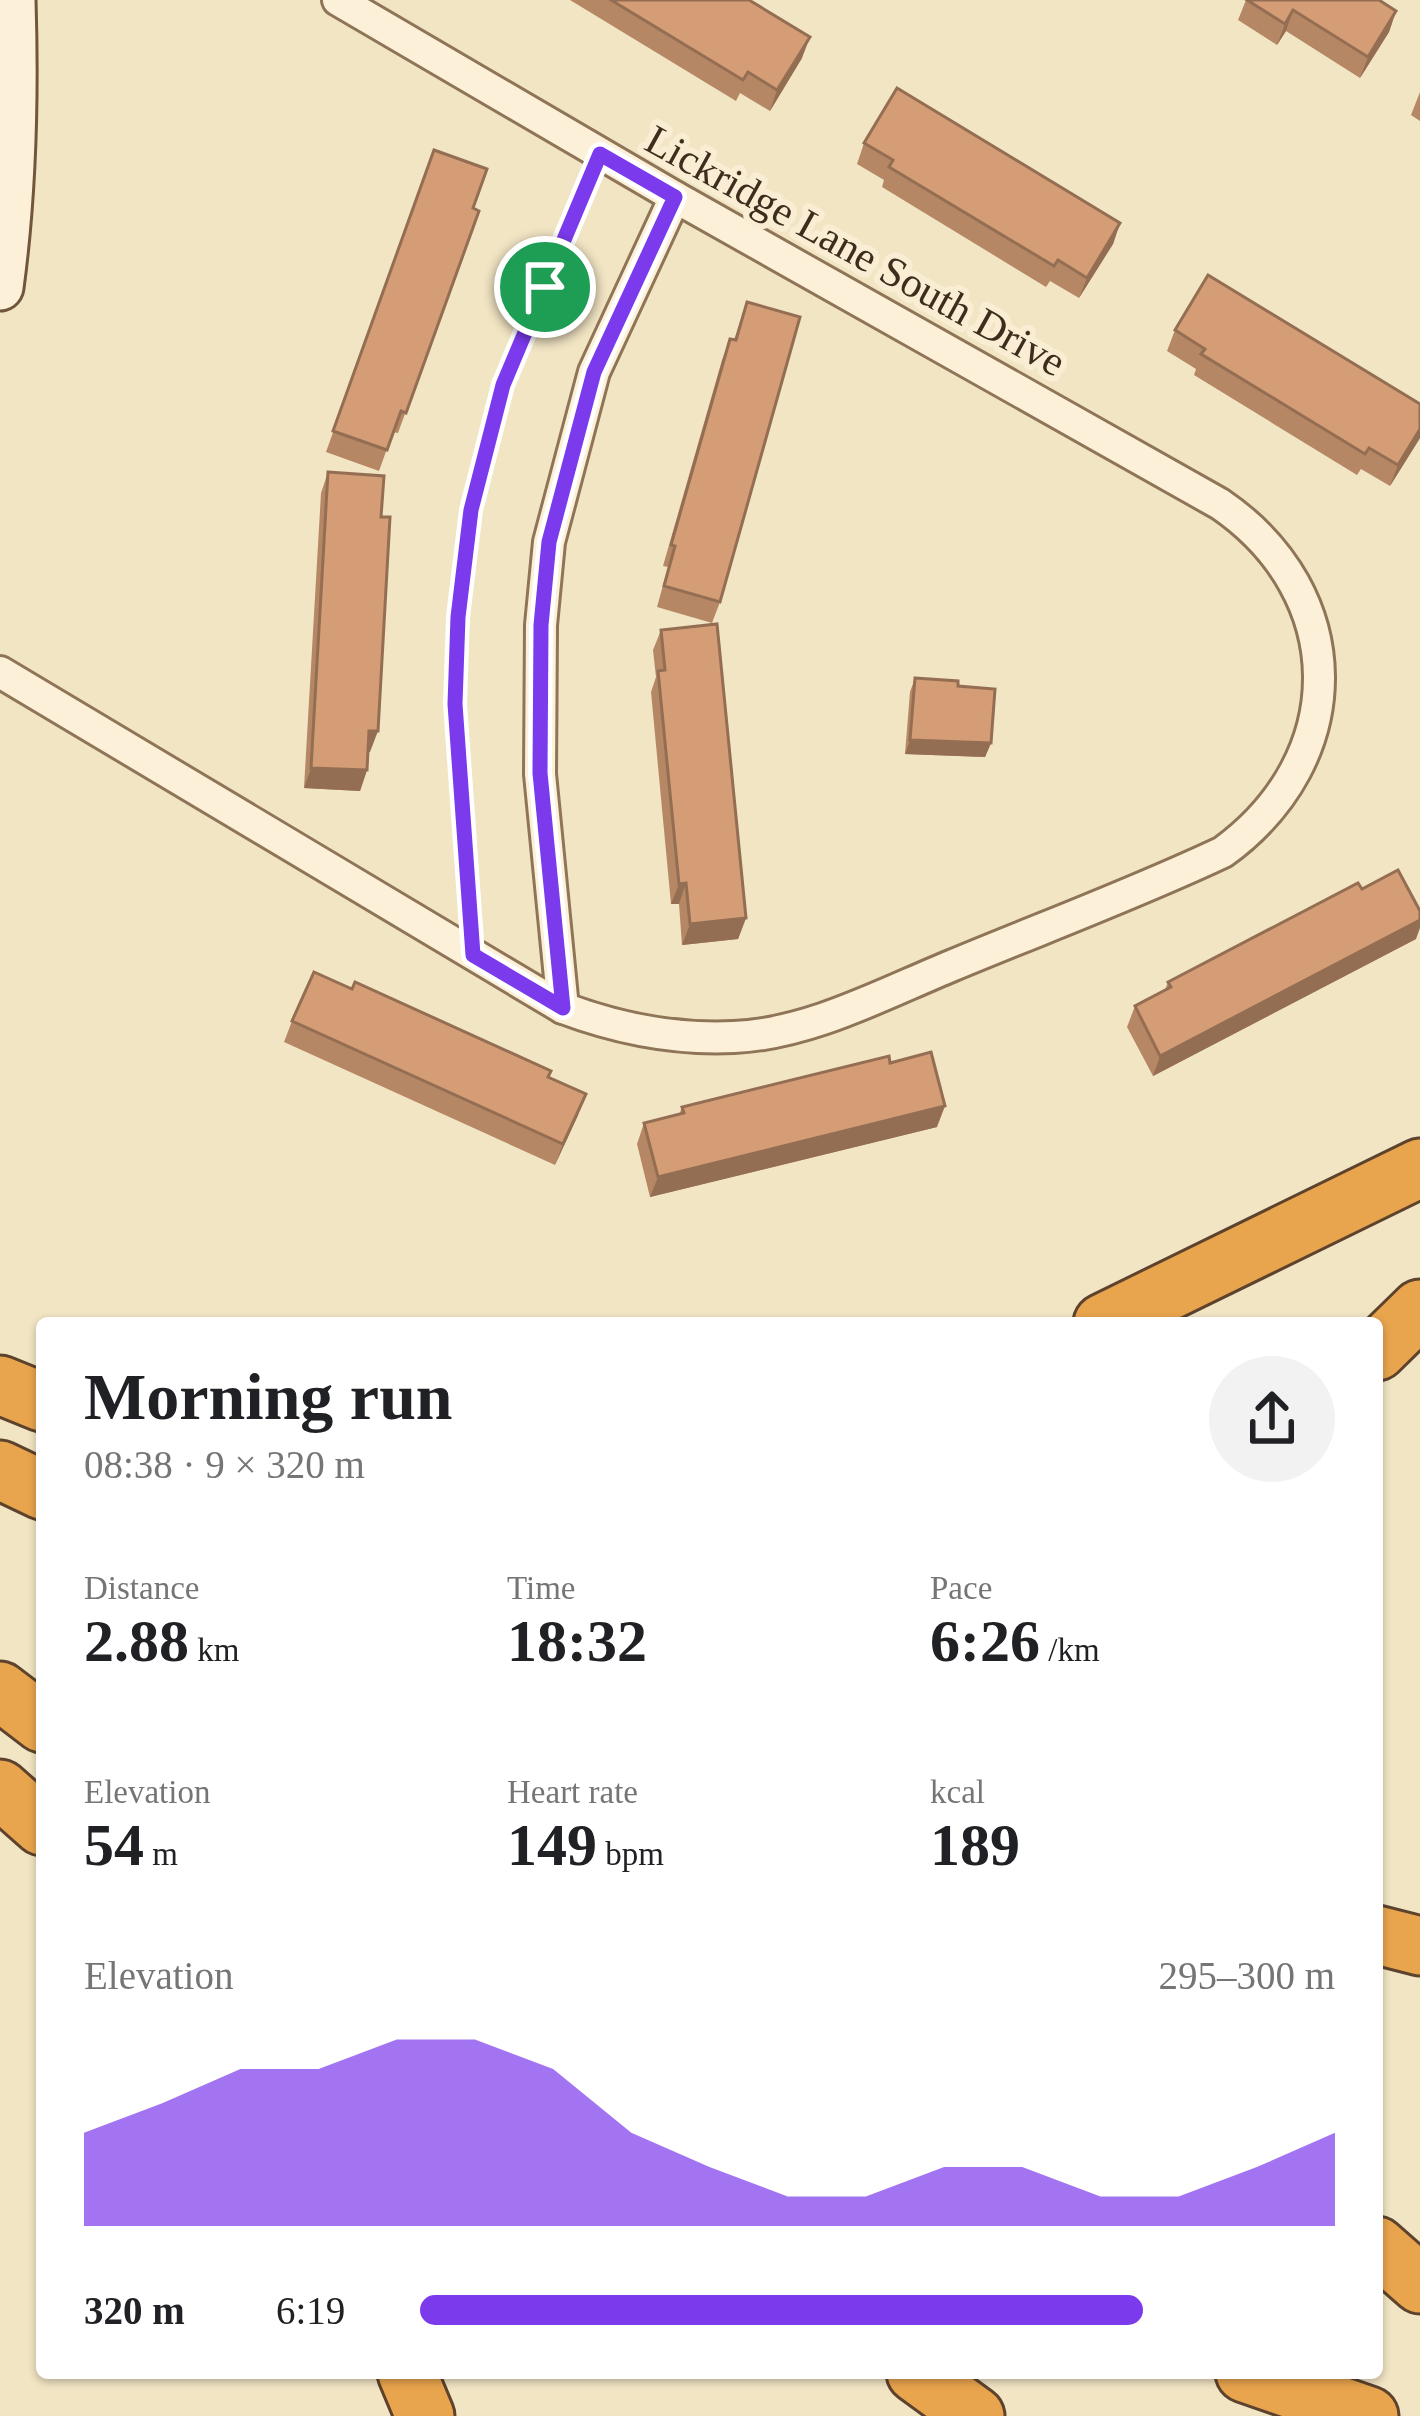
<!DOCTYPE html>
<html lang="en">
<head>
<meta charset="utf-8">
<style>
  :root { --surface:#fff; --page:#f2f2f2; --text:#202124; --muted:#757577; --accent:#7c3aed }
  body { margin:0; font-family:"Times New Roman",serif; background:var(--page); color:var(--text); height:100vh; display:flex; flex-direction:column; font-size:45px; white-space:nowrap }
  * { box-sizing:border-box; margin:0 }
  p { font-size:39px; color:var(--muted) }
  .icon { flex:none; width:66px; height:66px; fill:none; stroke:currentColor; stroke-width:2; stroke-linecap:round; stroke-linejoin:round }
  .map { position:relative; flex:1; overflow:hidden }
  .panel { position:absolute; left:36px; top:1317px; width:1347px; height:1062px; display:flex; flex-direction:column; background:var(--surface); border-radius:12px; box-shadow:0 3px 9px #0004 }
  .panel>* { flex:none }
  .pin { position:absolute; display:grid; place-items:center; width:102px; height:102px; color:#fff; margin:-51px; border:6px solid #fff; border-radius:50%; box-shadow:0 3px 12px #0007 }
  .round { display:grid; place-items:center; flex:none; width:126px; height:126px; border-radius:63px; background:var(--page) }
  .summary { display:flex; align-items:center; justify-content:space-between; height:204px; padding:0 48px }
  h1 { font-size:66px; font-weight:800; line-height:90px }
  .metrics { display:grid; grid-template-columns:repeat(3,1fr); gap:18px; height:204px; padding:12px 48px }
  .metrics div { display:grid; align-content:center }
  .metrics b { font-size:60px; font-weight:800 }
  .metrics small { font-size:33px; font-weight:400 }
  .metrics p { font-size:33px }
  .chart { height:336px; padding:24px 48px }
  .chart p { display:flex; justify-content:space-between }
  .chart svg { width:100%; height:216px; margin-top:12px; fill:var(--accent); opacity:.7 }
  ul { padding:0 48px; list-style:none; font-size:39px }
  li { display:grid; grid-template-columns:192px 144px 1fr; align-items:center; height:90px }
  li i { height:30px; border-radius:15px; background:var(--accent) }
  .map>svg:first-child { display:block }
  .lines { fill:none; stroke-linecap:round; stroke-linejoin:round }
  .lane-casing { stroke:#8f7558; stroke-width:21 }
  .street-casing { stroke:#8f7558; stroke-width:36 }
  .secondary-casing { stroke:#71563b; stroke-width:51 }
  .highway-casing { stroke:#5d432d; stroke-width:63 }
  .lane { stroke:#fcf1d8; stroke-width:15 }
  .street { stroke:#fcf1d8; stroke-width:30 }
  .secondary { stroke:#fcf1d8; stroke-width:45 }
  .highway { stroke:#e9a54d; stroke-width:57 }
  .wall { fill:#b68765 }
  .shaded-wall { fill:#946e53 }
  .building { fill:#d49d76; stroke:#946e53; stroke-width:3 }
  .route-casing { stroke:#fff; stroke-width:24 }
  .route { stroke:#7c3aed; stroke-width:15 }
  .labels { text-anchor:middle; stroke-width:12; stroke-linejoin:round; paint-order:stroke }
  .street-label { font-size:42px; fill:#3e2d1d; stroke:#f9eed4 }
</style>
</head>
<body>
<div class="map">
<svg width="1420" height="2416" viewBox="0 0 1420 2416">
  <rect width="100%" height="100%" fill="#f2e5c4"/>
  <g class="lines">
    <!-- lane casing -->
    <g class="lane-casing">
      <path id="lane" d="M473 952 455 704 458 618 471 510 503 385 600 154"/>
    </g>
    <!-- street casing -->
    <g class="street-casing">
      <g id="street">
        <path d="M0 672 563 1008C619 1029 674 1040 734 1037 809 1034 883 994 951 966 1042 928 1134 894 1223 852 1352 758 1351 594 1220 504L675 197 338 0"/>
        <path d="M563 1008 540 774 541 625 549 542 594 372 675 197"/>
      </g>
    </g>
    <!-- secondary casing -->
    <g class="secondary-casing">
      <path id="secondary" d="M0 287C13 191 15 96 12 0"/>
    </g>
    <!-- highway casing -->
    <g class="highway-casing">
      <g id="highway">
        <path d="M1103 1323 1420 1168"/>
        <path d="M1377 1351 1420 1309"/>
        <path d="M0 1385 42 1402"/>
        <path d="M0 1470 42 1490"/>
        <path d="M0 1691 42 1723"/>
        <path d="M0 1789 42 1826"/>
        <path d="M1377 1935 1420 1946"/>
        <path d="M1377 2246 1420 2284"/>
        <path d="M407 2373 425 2416"/>
        <path d="M916 2373 975 2416"/>
        <path d="M1245 2373 1369 2416"/>
      </g>
    </g>
    <!-- lane -->
    <use href="#lane" class="lane"/>
    <!-- street -->
    <use href="#street" class="street"/>
    <!-- secondary -->
    <use href="#secondary" class="secondary"/>
    <!-- highway -->
    <use href="#highway" class="highway"/>
  </g>
  <!-- wall -->
  <g class="wall">
    <path d="M570 0H749L802 58 770 111 740 93 736 101Z"/>
    <path d="M1246 0 1396 11 1389 32 1360 78 1286 31 1277 45 1238 20Z"/>
    <path d="M1420 92V121L1411 115Z"/>
    <path d="M864 143 1120 223 1113 244 1079 298 1050 281 1046 287 882 187 884 180 857 164Z"/>
    <path d="M434 150 473 208 479 211 398 433 393 432 379 471 326 452Z"/>
    <path d="M747 302 720 602 712 623 657 607 668 567 663 566 722 360 730 339 734 340Z"/>
    <path d="M1175 330 1420 438 1390 486 1361 469 1357 475 1194 375 1196 369 1167 351Z"/>
    <path d="M328 472 370 752H368L367 770 360 791 304 788 321 493Z"/>
    <path d="M661 630 746 918 738 939 682 945 679 904H671L651 692 656 677 653 650Z"/>
    <path d="M915 678 958 686 991 743 985 757 905 754 910 692Z"/>
    <path d="M1362 889 1416 939 1153 1076 1127 1027 1135 1006 1165 990 1168 982Z"/>
    <path d="M292 1021 548 1077 578 1115 555 1165 284 1042Z"/>
    <path d="M890 1063 937 1127 650 1197 637 1144 644 1123 679 1115 682 1107Z"/>
  </g>
  <!-- shaded-wall -->
  <g class="shaded-wall">
    <path d="M1293 10 1286 31 1277 45 1285 24Z"/>
    <path d="M1396 11 1389 32 1360 78 1368 57Z"/>
    <path d="M810 37 802 58 770 111 777 90Z"/>
    <path d="M1120 223 1113 244 1079 298 1087 278Z"/>
    <path d="M1420 429V438L1390 486 1398 465Z"/>
    <path d="M369 731H378L370 752H362Z"/>
    <path d="M910 740 991 743 985 757 905 754Z"/>
    <path d="M311 768 367 770 360 791 304 788Z"/>
    <path d="M686 883 679 904H671L679 884Z"/>
    <path d="M746 918 738 939 682 945 690 924Z"/>
    <path d="M1420 920V928L1416 939 1153 1076 1160 1056Z"/>
    <path d="M586 1094 578 1115 555 1165 563 1144Z"/>
    <path d="M945 1106 937 1127 650 1197 658 1177Z"/>
  </g>
  <!-- building -->
  <g class="building">
    <path d="M611 0H749L810 37 777 90 748 72 743 80Z"/>
    <path d="M1247 0H1379L1396 11 1368 57 1293 10 1285 24Z"/>
    <path d="M897 88 1120 223 1087 278 1058 260 1054 266 889 167 893 160 864 143Z"/>
    <path d="M434 150 487 169 473 208 479 211 406 413 401 411 387 450 333 431Z"/>
    <path d="M1208 275 1420 404V429L1398 465 1369 448 1365 454 1201 354 1205 349 1175 330Z"/>
    <path d="M747 302 800 317 720 602 664 586 675 546 671 545 730 339 736 340Z"/>
    <path d="M328 472 384 476 381 517H390L378 731H369L367 770 311 768Z"/>
    <path d="M717 624 746 918 690 924 686 883 679 884 658 671 665 670 661 630Z"/>
    <path d="M915 678 958 681V686L995 689 991 743 910 740Z"/>
    <path d="M1398 870 1420 911V920L1160 1056 1135 1006 1171 987 1168 982 1358 883 1362 889Z"/>
    <path d="M314 972 352 989 355 982 551 1071 548 1077 586 1094 563 1144 292 1021Z"/>
    <path d="M931 1052 945 1106 658 1177 644 1123 684 1113 682 1107 889 1056 890 1063Z"/>
  </g>
  <g class="lines">
    <!-- route casing -->
    <g class="route-casing">
      <path id="route" d="M600 154 675 197 594 372 549 542 541 625 540 773 563 1008 473 955 455 704 458 617 471 510 503 385Z"/>
    </g>
    <!-- route -->
    <use href="#route" class="route"/>
  </g>
  <g class="labels">
    <!-- street labels -->
    <g class="street-label">
      <text transform="translate(856 250) rotate(29)" y="15">Lickridge Lane South Drive</text>
    </g>
  </g>
</svg>
<div class="pin" style="left:545px;top:287px;background:#1e9e55"><svg class="icon" aria-label="arrive" viewBox="0 0 24 24"><path d="M6 21V4h12l-3 4 3 4H6"/></svg></div>
<section class="panel">
<div class="summary"><div><h1>Morning run</h1><p>08:38 · 9 × 320 m</p></div><a class="round"><svg class="icon" aria-label="share" viewBox="0 0 24 24"><path d="M12 15V3M7 8l5-5 5 5M5 13v7h14v-7"/></svg></a></div>
<div class="metrics">
<div><p>Distance</p><b>2.88<small> km</small></b></div>
<div><p>Time</p><b>18:32</b></div>
<div><p>Pace</p><b>6:26<small> /km</small></b></div>
</div>
<div class="metrics">
<div><p>Elevation</p><b>54<small> m</small></b></div>
<div><p>Heart rate</p><b>149<small> bpm</small></b></div>
<div><p>kcal</p><b>189</b></div>
</div>
<div class="chart"><p><span>Elevation</span>295–300 m</p>
<svg viewBox="0 0 160 44" preserveAspectRatio="none"><path d="M0 44V25L10 19L20 12L30 12L40 6L50 6L60 12L70 25L80 32L90 38L100 38L110 32L120 32L130 38L140 38L150 32L160 25V44z"/></svg>
</div>
<ul>
<li><b>320 m</b>6:19<i style="width:79%"></i></li>
</ul>
</section>
</div>
</body>
</html>
